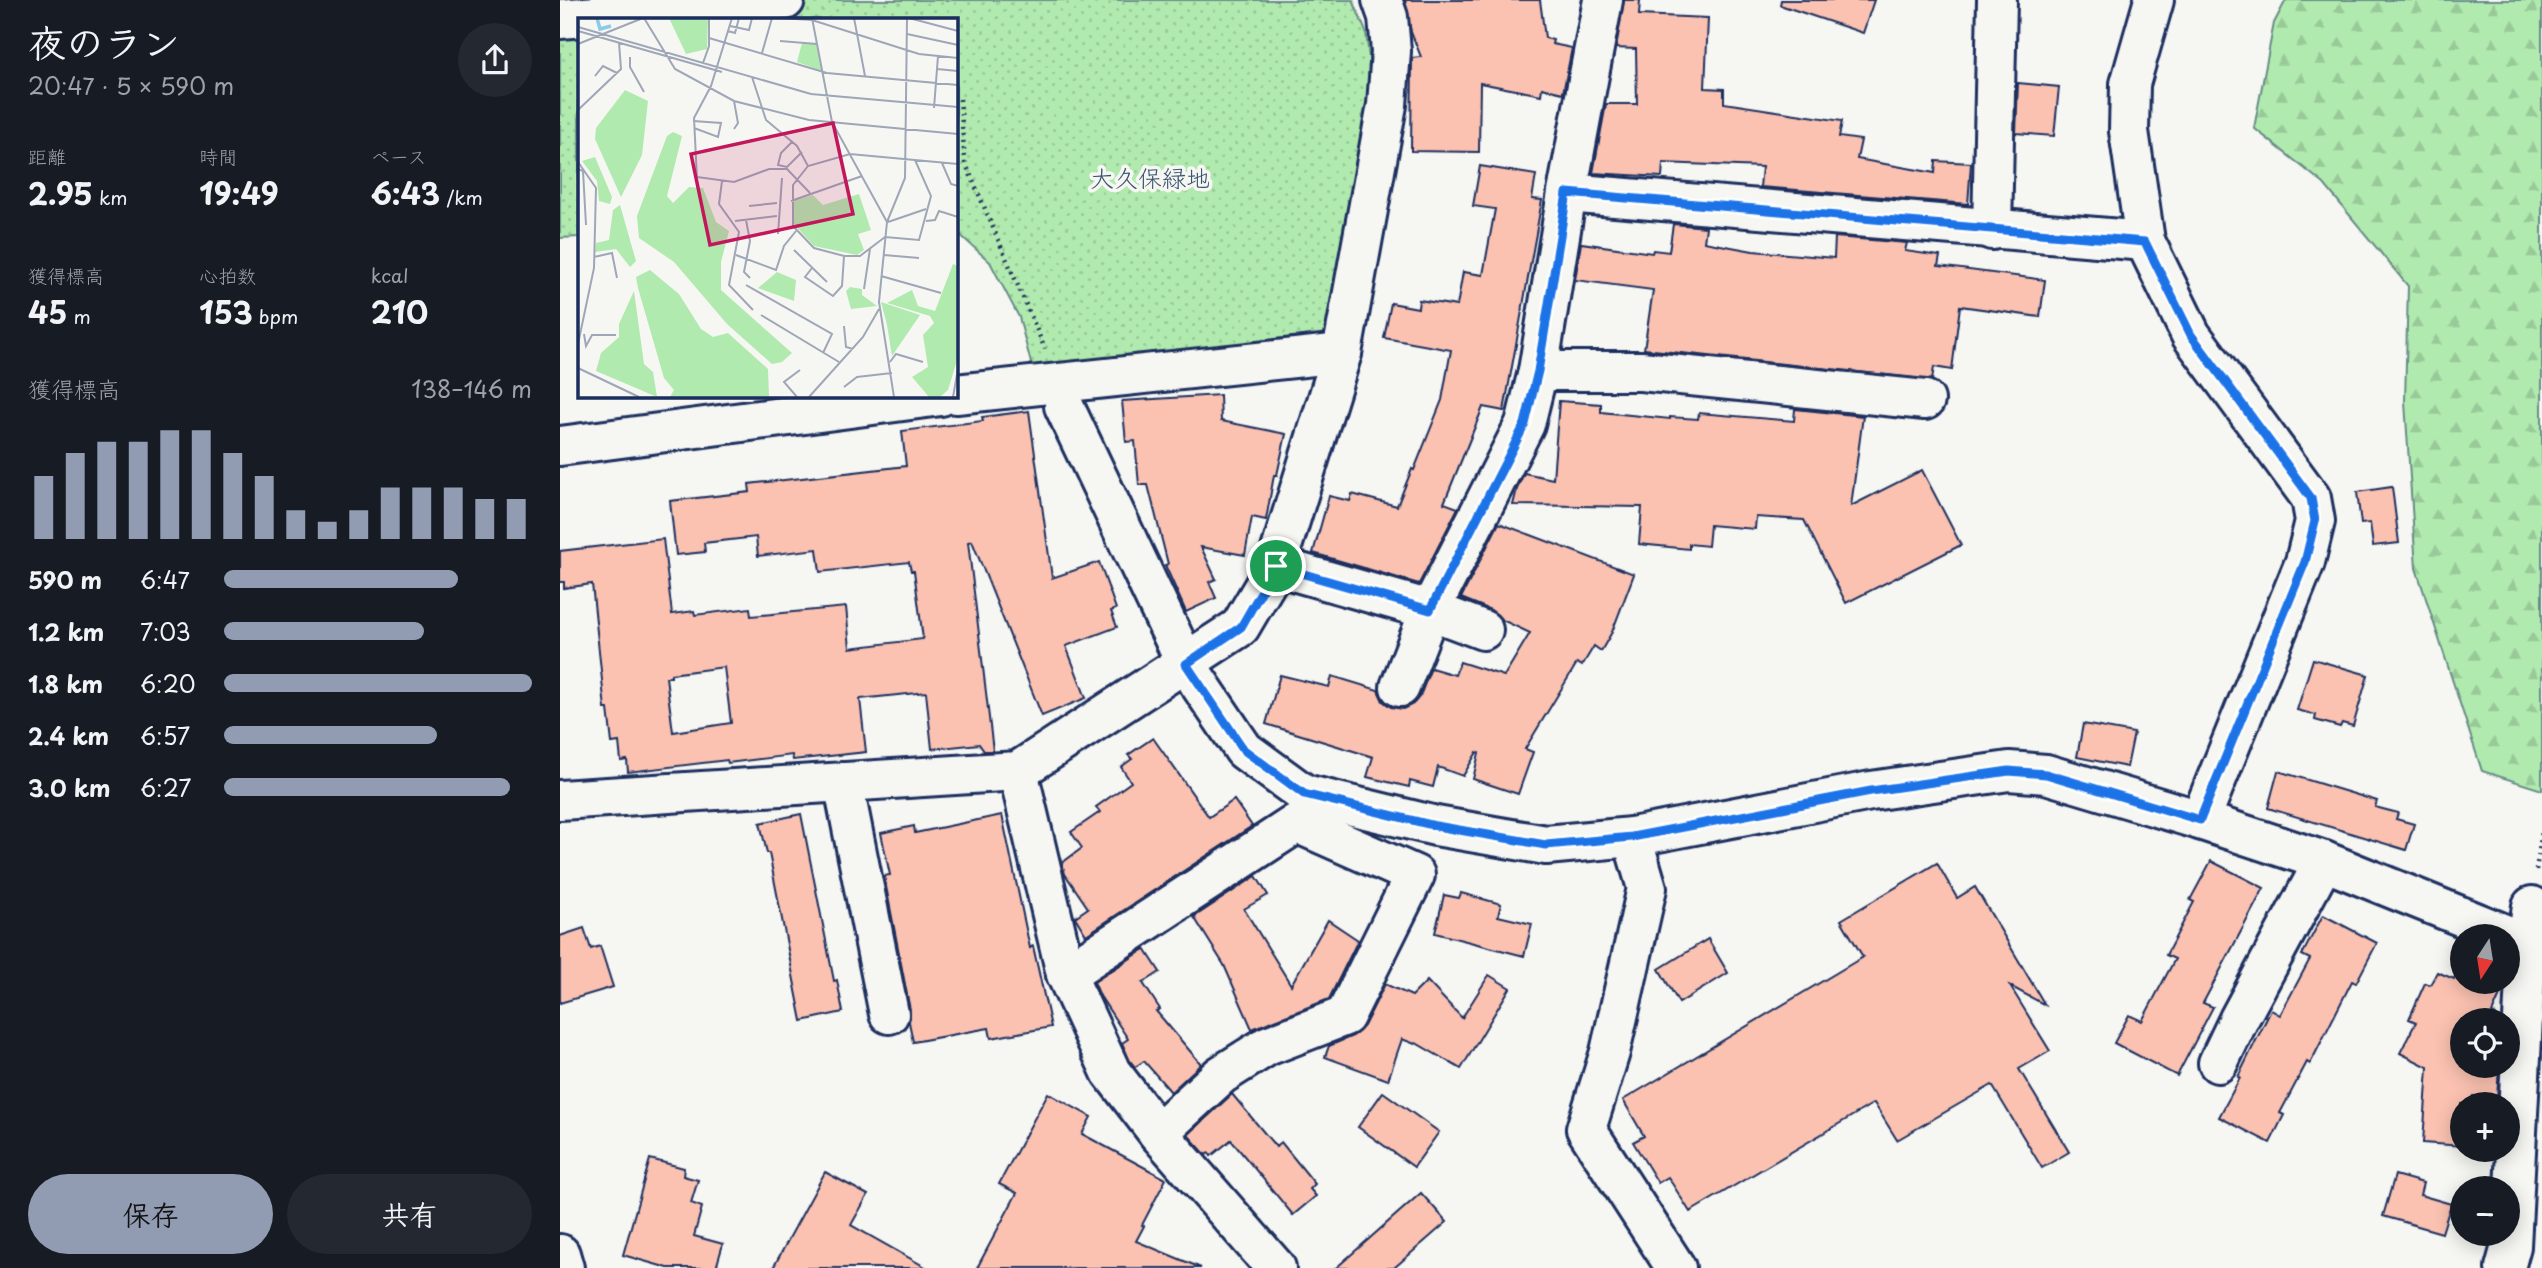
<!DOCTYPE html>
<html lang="ja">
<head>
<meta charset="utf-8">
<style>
  :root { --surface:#171b24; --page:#242831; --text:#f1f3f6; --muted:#9ea1a6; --accent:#919bb2 }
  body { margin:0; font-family:"Playpen Sans","Klee One",sans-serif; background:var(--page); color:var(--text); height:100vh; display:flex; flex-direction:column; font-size:26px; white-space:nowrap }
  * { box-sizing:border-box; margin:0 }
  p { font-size:23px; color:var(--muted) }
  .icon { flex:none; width:38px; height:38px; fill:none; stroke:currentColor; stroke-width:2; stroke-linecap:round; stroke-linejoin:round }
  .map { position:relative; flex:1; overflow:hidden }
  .sheet { display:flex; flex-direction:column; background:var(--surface); width:560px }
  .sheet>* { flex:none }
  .needle { width:46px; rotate:192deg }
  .buttons { position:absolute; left:1890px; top:924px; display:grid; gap:14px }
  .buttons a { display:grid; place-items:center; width:70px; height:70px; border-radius:50%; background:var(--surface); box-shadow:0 4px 18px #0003; font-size:35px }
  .pin { position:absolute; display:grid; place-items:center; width:60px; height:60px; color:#fff; margin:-30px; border:4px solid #fff; border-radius:50%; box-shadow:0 2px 7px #0007 }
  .round { display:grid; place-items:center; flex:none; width:74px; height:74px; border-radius:37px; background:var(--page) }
  .summary { display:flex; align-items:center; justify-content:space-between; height:119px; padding:0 28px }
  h1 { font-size:38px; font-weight:700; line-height:52px }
  .figures { display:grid; grid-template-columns:repeat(3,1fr); gap:10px; height:119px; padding:7px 28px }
  .figures div { display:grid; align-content:center }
  .figures b { font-size:30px; font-weight:700 }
  .figures small { font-size:19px; font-weight:400 }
  .figures p { font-size:19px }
  .chart { height:196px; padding:14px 28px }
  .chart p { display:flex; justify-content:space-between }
  .chart svg { width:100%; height:126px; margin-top:7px; stroke:var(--accent); stroke-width:6 }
  .cta { display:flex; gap:14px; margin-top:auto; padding:14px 28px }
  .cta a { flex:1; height:80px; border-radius:42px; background:var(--accent); color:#111; font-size:28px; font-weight:700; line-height:80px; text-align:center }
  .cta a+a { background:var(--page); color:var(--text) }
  ul { padding:0 28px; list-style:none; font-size:23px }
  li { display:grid; grid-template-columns:112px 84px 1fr; align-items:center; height:52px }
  li i { height:18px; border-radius:9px; background:var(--accent) }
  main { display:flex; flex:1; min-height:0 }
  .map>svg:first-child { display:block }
  .grass { fill:url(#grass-dots); stroke:#668c86; stroke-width:2 }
  .forest { fill:url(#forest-firs); stroke:#668c86; stroke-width:2 }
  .building { fill:#fbc2b1; stroke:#1b2f5e; stroke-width:2; fill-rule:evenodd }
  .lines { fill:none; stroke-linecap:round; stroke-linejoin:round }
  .minor-casing { stroke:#1b2f5e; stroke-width:44 }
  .path { stroke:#1b2f5e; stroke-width:4.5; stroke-dasharray:2 5; stroke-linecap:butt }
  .minor { stroke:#f6f6f2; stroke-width:38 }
  .route-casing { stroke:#fff; stroke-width:14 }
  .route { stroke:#1a73e8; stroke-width:9 }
  .labels { text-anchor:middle; stroke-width:7; stroke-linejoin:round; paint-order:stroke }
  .park-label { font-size:24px; fill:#39546e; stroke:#f6f6f2 }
  .inset-river { fill:none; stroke:#89ccea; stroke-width:3.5 }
  .inset-road { fill:none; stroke:#9ea6b7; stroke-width:2 }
  .view { fill:#c2185b; fill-opacity:0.15; stroke:#c2185b; stroke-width:3.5 }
  .inset-edge { fill:none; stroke:#1b2f5e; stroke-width:3.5 }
</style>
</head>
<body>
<main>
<section class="sheet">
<div class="summary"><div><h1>夜のラン</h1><p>20:47 · 5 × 590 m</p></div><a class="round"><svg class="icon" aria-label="share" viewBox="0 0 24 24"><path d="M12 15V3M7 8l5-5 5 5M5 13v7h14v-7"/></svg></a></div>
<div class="figures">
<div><p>距離</p><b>2.95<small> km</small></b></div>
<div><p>時間</p><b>19:49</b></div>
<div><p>ペース</p><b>6:43<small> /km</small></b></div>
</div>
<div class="figures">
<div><p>獲得標高</p><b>45<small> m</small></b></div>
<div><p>心拍数</p><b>153<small> bpm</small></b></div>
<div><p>kcal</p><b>210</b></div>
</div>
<div class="chart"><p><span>獲得標高</span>138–146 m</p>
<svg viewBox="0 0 160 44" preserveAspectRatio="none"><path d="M5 44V22M15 44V14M25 44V10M35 44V10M45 44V6M55 44V6M65 44V14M75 44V22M85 44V34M95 44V38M105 44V34M115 44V26M125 44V26M135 44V26M145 44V30M155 44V30"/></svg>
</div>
<ul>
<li><b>590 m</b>6:47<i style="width:76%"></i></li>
<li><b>1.2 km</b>7:03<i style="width:65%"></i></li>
<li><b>1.8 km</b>6:20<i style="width:100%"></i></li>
<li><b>2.4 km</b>6:57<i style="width:69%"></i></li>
<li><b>3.0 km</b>6:27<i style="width:93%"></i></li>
</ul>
<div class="cta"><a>保存</a><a>共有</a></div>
</section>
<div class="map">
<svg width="1982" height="1268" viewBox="0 0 1982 1268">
  <defs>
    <pattern id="grass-dots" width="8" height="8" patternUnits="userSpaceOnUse" patternTransform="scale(1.75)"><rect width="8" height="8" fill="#b1eaae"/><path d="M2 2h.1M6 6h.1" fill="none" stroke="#98c998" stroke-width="1.8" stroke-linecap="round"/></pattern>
    <pattern id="forest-firs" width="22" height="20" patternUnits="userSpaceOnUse" patternTransform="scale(1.75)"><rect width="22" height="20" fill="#b1eaae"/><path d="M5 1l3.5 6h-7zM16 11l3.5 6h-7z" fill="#98c998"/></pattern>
  </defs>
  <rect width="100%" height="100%" fill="#f6f6f2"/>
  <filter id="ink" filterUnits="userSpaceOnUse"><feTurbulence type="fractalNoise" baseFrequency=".0143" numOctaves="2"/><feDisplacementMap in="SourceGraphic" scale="14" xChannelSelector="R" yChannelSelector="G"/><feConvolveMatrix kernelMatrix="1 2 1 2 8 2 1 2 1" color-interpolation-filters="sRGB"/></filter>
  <g filter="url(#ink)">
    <!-- grass -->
    <path class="grass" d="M0 0H793L806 32 811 74 772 324 761 342 473 371 459 317 430 262 396 231V19H19V237L0 238Z"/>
    <!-- forest -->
    <path class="forest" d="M1726 0H1982V790L1922 771 1856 568 1845 402 1848 286 1764 184 1694 128 1714 23Z"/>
    <!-- building -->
    <g class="building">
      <path d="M845 0H980L985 38 993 40 992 44 1012 48 1003 93 982 88 981 95 920 83 919 152 851 151 852 58 861 57 851 32Z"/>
      <path d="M1064 0H1080L1079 15 1148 18 1145 88 1164 89V103L1282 121 1279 137 1301 140 1297 159 1375 173 1376 161 1411 163 1408 204 1200 187 1202 167 1103 163 1102 177 1033 173 1046 104H1077L1076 49 1056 48Z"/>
      <path d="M1221 0H1314L1303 33 1220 5Z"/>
      <path d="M1458 83 1499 87 1494 136 1456 133Z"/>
      <path d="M920 166 976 175 972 199 982 200 944 411 923 407 884 503 898 508 859 584 753 553 769 496 790 501 792 494 837 506 852 469 854 470 882 400 891 350 824 338 831 303 858 308 859 300 897 306 903 272 923 275 935 209 913 206Z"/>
      <path d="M1113 224 1146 227 1144 242 1193 251 1274 258 1275 237 1347 243 1345 251 1380 256 1378 266 1485 280 1480 317 1400 306 1392 370 1374 367 1372 380 1084 349 1093 290 1015 280 1021 243 1092 253 1093 250 1109 252Z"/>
      <path d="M660 395 661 421 726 434 717 475H714L706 520 692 517 685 555 641 547 656 579 649 582 656 598 626 612 605 565 608 564 588 485H579L575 441 566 442 562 401Z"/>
      <path d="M999 401 1041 404V412L1110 419V417L1138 419 1139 413 1234 421 1235 409 1303 416 1291 506 1362 470 1401 545 1286 603 1244 520 1196 517 1195 529 1150 525 1148 546 1129 544V549L1079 544 1082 507 953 505 957 489 964 473 993 479Z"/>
      <path d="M469 411 492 578 539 562 556 609 551 611 557 627 506 646 526 698 482 716 412 541 408 542 433 751H424L419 744 372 749 366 692 300 699 306 752 233 760 232 755 168 763 167 760 68 772 67 760 61 761 59 742 52 743 48 709H45L32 584 4 588V582H0V551L103 539 112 614 134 611 135 615 190 608 191 616 286 607 290 648 363 639 354 571H351L349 562 260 572 257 549 198 556 196 537 144 543 145 552 116 555 110 501 190 492 189 484 346 466 342 431 423 421 422 417ZM164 667 171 723 113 732 106 677H111V674Z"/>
      <path d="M1832 487 1839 543 1813 546 1810 523 1801 524 1797 492Z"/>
      <path d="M939 523 1074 574 1052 632 1041 651 1034 646 1022 666 1017 663 965 749 973 752 958 794 913 779 919 753 917 752 903 776 878 767 873 787 850 781 849 787 807 777 813 757 706 724 720 675 769 687 772 676 818 690 823 701 831 707 843 709 853 704 860 696 871 668 895 675 900 662 944 676 970 633 942 620 931 610 901 598Z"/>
      <path d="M1753 659 1808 675 1793 726 1782 723 1780 727 1755 720 1756 715 1737 710Z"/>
      <path d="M1523 724 1574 733 1567 767 1517 757Z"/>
      <path d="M593 738 649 817 674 800 692 826 526 935 515 917 528 908 505 874 502 863 522 848 511 832 540 812 536 807 571 782 561 767 572 759 568 755Z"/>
      <path d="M1718 771 1817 801 1815 807 1838 813 1836 819 1854 824 1846 850 1708 808Z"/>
      <path d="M241 814 274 981 277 980 283 1012 242 1021 209 853H207L200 823Z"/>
      <path d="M442 815 470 948 473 946 491 1027 431 1038 429 1028 353 1042 349 1022 350 1010 324 876 330 875 321 833 354 826 355 833Z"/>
      <path d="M1651 861 1704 888 1643 1003 1653 1007 1617 1076 1554 1043 1569 1015 1582 1021 1615 959 1606 955 1634 902 1630 900Z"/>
      <path d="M1377 863 1397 898 1415 887 1485 1005 1450 986 1490 1051 1459 1069 1509 1152 1482 1168 1432 1085 1337 1140 1314 1103 1130 1212 1108 1177 1098 1183 1073 1142 1084 1136 1063 1100 1303 957 1281 920Z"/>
      <path d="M696 876 708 895 684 909 731 985 768 920 798 940 769 999 692 1029 664 965 634 917Z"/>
      <path d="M901 893 941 904 938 916 972 924 964 956 875 933 884 895 899 898Z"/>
      <path d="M1763 915 1817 943 1796 983 1792 981 1750 1064 1747 1062 1720 1113 1724 1115 1710 1143 1659 1117 1680 1078 1678 1077 1711 1010 1720 1015 1750 959 1742 955Z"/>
      <path d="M24 928 31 949 40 946 53 987 0 1003V936Z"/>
      <path d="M1148 939 1168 973 1119 1003 1099 969Z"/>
      <path d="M585 949 600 972 583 983 600 1009 596 1011 641 1064 611 1092 584 1061 575 1067 570 1061 562 1043 568 1039 540 996 534 982Z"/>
      <path d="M1877 972 1894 979 1896 973 1902 975V982H1916L1941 993 1932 1013 1936 1015 1934 1020H1902V1066H1939L1937 1098 1913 1096 1912 1104H1902V1146L1863 1143 1868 1067 1840 1053 1856 1022 1849 1019 1865 983 1870 985Z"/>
      <path d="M929 975 950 988 901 1069 856 1043 855 1044 842 1039 828 1080 765 1057 769 1046 793 1036 804 1026 825 984 852 996 867 981 902 1018Z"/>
      <path d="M823 1092 879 1132 854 1167 798 1127Z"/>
      <path d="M488 1093 531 1117 522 1134 606 1179 582 1225 584 1226 576 1241 641 1268H417L457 1193 439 1184Z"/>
      <path d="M672 1094 716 1147 721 1142 755 1184 750 1189 756 1196 733 1215 671 1140 651 1156 649 1153 646 1155 628 1135Z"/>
      <path d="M90 1159 124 1168 123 1176 138 1180 131 1203 142 1207 134 1236 163 1244 156 1268H108L63 1255Z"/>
      <path d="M265 1172 308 1195 291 1225 367 1268H213Z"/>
      <path d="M1835 1175 1863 1183 1860 1195 1891 1204 1882 1233 1823 1216Z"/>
      <path d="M861 1193 887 1222 834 1268H776Z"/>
    </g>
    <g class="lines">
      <!-- minor casing -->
      <g class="minor-casing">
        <g id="minor">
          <path d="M1594 0 1570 84 1569 131 1585 241 1631 335 1751 498 1755 521 1745 562 1640 820"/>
          <path d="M0 19 225 0"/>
          <path d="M1007 193 1585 241"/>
          <path d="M1432 230 1437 0"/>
          <path d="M978 371H1081L1365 400"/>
          <path d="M396 394 782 353"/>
          <path d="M504 406 626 664 684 750 744 794 876 826 986 845 1072 837 1311 791 1449 771 1486 774 1640 820 1764 861 1967 943"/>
          <path d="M0 446 381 396"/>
          <path d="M716 566 870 610 923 630"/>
          <path d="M840 687 870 610 965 424 978 371 1007 193 1043 0"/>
          <path d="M458 771 506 974 551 1072 598 1133 716 1268"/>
          <path d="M283 782 329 1014"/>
          <path d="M0 800 458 771 680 627 716 566 782 353 827 105 831 51 828 17 822 0"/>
          <path d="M1072 837 1087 888 1050 1052 1026 1129 1116 1268"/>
          <path d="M506 974 737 823 855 875 785 1016 707 1046 661 1075 598 1133"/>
          <path d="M1658 1063 1679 1019 1764 861"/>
          <path d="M0 1254 4 1268"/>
          <path d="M1945 1268 1951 1246 1967 943 1972 906"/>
        </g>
      </g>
      <!-- path -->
      <g class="path">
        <path d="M400 99 405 162 485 349"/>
        <path d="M1976 870 1982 831"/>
      </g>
      <!-- minor -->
      <use href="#minor" class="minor"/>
    </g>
  </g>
  <g class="lines" filter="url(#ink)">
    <!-- route casing -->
    <g class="route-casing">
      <path id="route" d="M1007 193 1585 242 1631 335 1751 498 1755 521 1745 562 1640 820 1486 774 1449 771 1311 791 1072 837 986 845 876 826 744 794 684 750 626 664 681 627 716 566 870 610 965 424 978 371Z"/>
    </g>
    <!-- route -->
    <use href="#route" class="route"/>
  </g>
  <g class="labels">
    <!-- park labels -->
    <g class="park-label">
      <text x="590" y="187">大久保緑地</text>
    </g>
  </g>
  <!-- overview -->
  <g transform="translate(18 18)">
    <rect width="380" height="380" fill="#f6f6f2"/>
    <path d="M91 0H130L129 31 108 36ZM224 25 239 26 244 53 219 44ZM281 176 293 212 280 216 286 232 279 237 236 228 216 206 215 183 235 177 245 187ZM303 284 342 297 314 338 309 307Z" fill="#b1eaae"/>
    <path d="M47 72 70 83 64 137 43 179 17 121 18 110ZM95 114 104 118 89 178 95 185 111 169 125 170 138 204 151 213 143 244V272L214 335 204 344 194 346 149 306 96 244 61 220 59 198 89 118ZM17 139 34 179 32 186 21 183 19 163 4 143ZM42 187 58 243 52 249 38 231 17 234 18 225 31 222 35 192ZM375 246 380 248V339L370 372 362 379H351L334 359 350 349 345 317 356 305 352 298 309 285 334 272 340 288 357 293ZM72 252 101 276 123 311 135 319 150 315 190 351 191 379H92L96 372 86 360 60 270 58 259ZM199 254 218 262 216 283 180 270ZM272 269 284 271V277L299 288 273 291 268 273ZM56 273 66 346 75 354 79 379 18 353 23 335 41 319V306Z" fill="#b1eaae"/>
    <path class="inset-river" d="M19 0 22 11 33 8"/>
    <path class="inset-road" d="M66 0 97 51 156 83 231 102 380 116M202 0 234 2 341 36 380 40M234 0 254 104 309 204 301 284 316 379M276 0 287 58M331 0 380 13M152 8 171 12 174 0M0 9 233 76 380 89M0 13 144 54M150 13 157 15 161 0M329 16 380 27M131 20 249 55 380 67M202 23 239 26M0 26 65 0M184 35 194 0M52 39V49L66 74M125 45 131 28V0M359 51 380 53M17 58 25 48 39 55M174 59 188 102 219 128 230 148M356 90 360 38M0 92 43 51 41 25M115 103 143 105 140 119 116 110M156 111 160 105 156 83M214 124 203 135 200 147 209 149 224 134M337 142 353 178 341 222 307 219 282 238H266L236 230 215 208V167L230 148 272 136 380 146M0 144 18 170 16 250 0 326M364 145 373 166 380 168M0 151 5 153 8 207M119 159 156 164 191 151H209L232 175M119 161 116 100 133 68 154 0M144 163 141 186 161 214 151 267 175 292M213 183 284 158M171 188 199 185M168 202 172 223 166 254 172 260M157 203 199 198M348 203 357 202 361 193 380 199M309 204 327 160 329 0M310 204 348 191M200 216 204 160M216 232 249 264M158 237 198 252 206 228 218 213M306 237 341 240M16 239 34 235 39 260M234 250 227 259 255 278 264 268 266 238M303 258 363 275M168 267 254 316 245 335M286 271 292 231M183 297 261 344M266 308 268 329 275 331M6 316 8 328 14 317H38M312 344 318 336 345 344M0 350 61 379M266 369 279 359 314 355M219 379 206 364 222 352M231 379 285 319 301 291M375 379 380 351"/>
    <path class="view" d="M255 105 275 196 132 227 113 136Z"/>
    <rect width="380" height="380" class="inset-edge"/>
  </g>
</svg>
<div class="buttons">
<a><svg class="needle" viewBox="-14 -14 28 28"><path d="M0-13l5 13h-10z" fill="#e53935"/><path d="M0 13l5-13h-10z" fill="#9ea1a6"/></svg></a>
<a><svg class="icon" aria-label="locate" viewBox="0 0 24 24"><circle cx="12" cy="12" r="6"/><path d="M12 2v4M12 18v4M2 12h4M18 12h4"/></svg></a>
<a>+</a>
<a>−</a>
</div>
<div class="pin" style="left:716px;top:566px;background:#1e9e55"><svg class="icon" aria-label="arrive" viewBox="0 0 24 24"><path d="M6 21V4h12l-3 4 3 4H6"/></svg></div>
</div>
</main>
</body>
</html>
